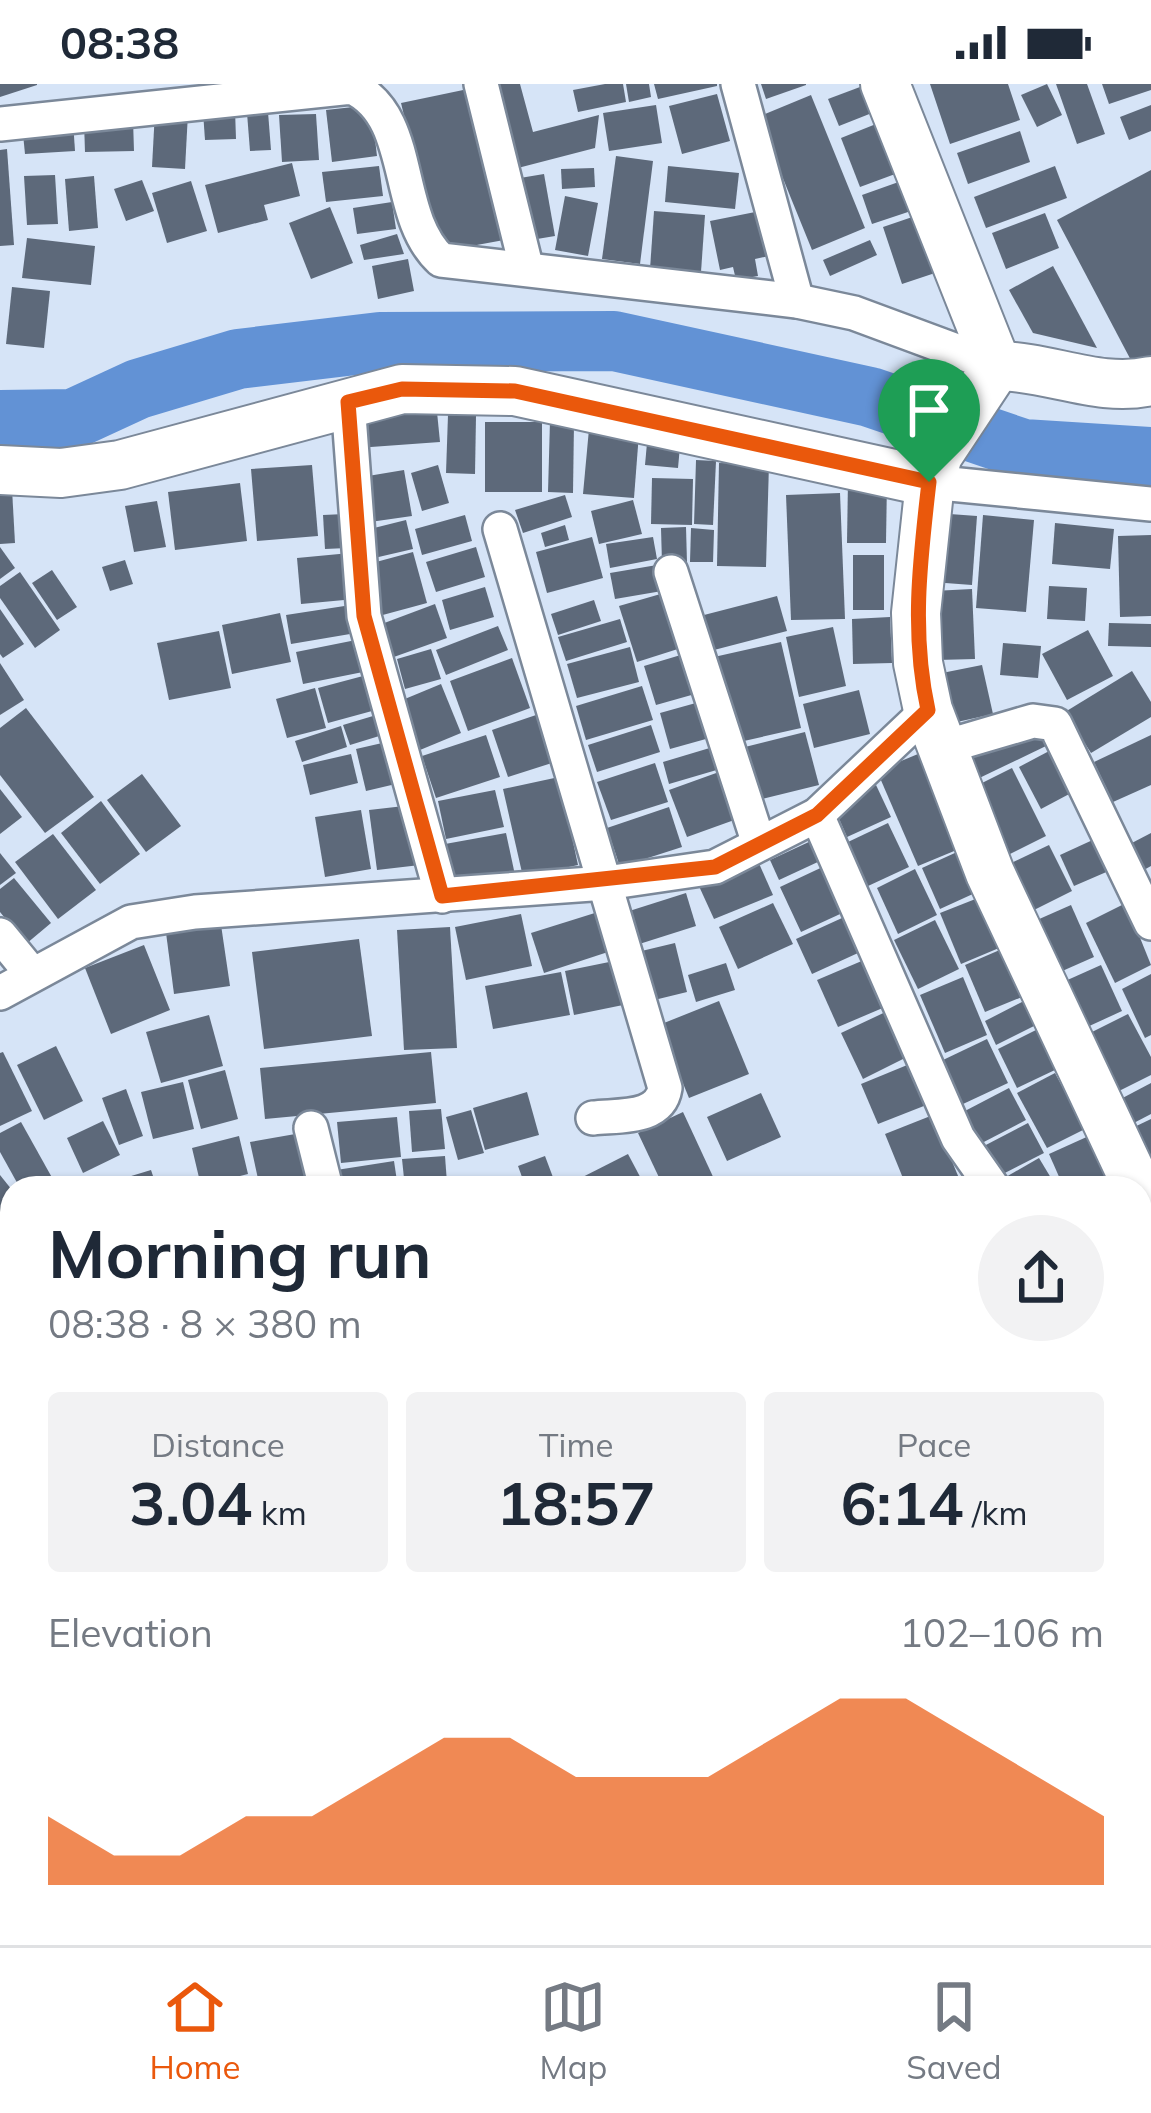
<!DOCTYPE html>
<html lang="en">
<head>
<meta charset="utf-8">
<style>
  :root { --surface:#fff; --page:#f2f2f3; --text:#1f2937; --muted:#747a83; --line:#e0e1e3; --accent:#ea580c }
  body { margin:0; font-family:Mulish,sans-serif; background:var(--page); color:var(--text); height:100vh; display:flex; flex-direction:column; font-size:45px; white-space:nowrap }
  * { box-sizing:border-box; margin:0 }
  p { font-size:39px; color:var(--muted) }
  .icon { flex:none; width:66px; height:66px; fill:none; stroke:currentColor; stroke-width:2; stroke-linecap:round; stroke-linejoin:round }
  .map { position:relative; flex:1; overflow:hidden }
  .side { position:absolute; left:0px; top:1092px; width:1152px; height:771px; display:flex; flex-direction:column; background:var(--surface); border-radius:36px 36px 0 0; box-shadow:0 3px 9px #0004 }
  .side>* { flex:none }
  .pin { position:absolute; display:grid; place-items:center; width:102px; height:102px; color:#fff; margin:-123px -51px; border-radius:50% 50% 50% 0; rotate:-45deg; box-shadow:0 0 12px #0007 }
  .pin .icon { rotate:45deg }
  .round { display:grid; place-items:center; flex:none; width:126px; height:126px; border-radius:63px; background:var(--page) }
  .head { display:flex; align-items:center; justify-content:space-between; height:204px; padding:0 48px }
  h1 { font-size:66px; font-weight:700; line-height:90px }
  .stats { display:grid; grid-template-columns:repeat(3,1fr); gap:18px; height:204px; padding:12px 48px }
  .stats div { display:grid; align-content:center; border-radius:12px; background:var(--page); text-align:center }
  .stats b { font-size:60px; font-weight:700 }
  .stats small { font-size:33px; font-weight:400 }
  .stats p { font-size:33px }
  .chart { height:336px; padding:24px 48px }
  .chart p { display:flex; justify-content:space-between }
  .chart svg { width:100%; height:216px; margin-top:12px; fill:var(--accent); opacity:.7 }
  .status { display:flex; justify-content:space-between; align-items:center; height:84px; padding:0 60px; background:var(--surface); direction:ltr }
  .status svg { height:33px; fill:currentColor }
  .tab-bar { display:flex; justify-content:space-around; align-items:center; height:168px; border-top:3px solid var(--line); background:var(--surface); font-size:33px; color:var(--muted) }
  .tab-bar a { display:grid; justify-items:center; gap:6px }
  .tab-bar .selected { color:var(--accent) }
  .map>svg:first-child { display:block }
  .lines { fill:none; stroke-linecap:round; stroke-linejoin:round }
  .river { stroke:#6292d5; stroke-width:60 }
  .building { fill:#5d697a }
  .street-casing { stroke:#7b8899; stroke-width:38 }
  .secondary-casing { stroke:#7b8899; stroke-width:52 }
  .street { stroke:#fff; stroke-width:33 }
  .secondary { stroke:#fff; stroke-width:48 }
  .route-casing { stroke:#fff; stroke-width:24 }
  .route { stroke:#ea580c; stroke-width:15 }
</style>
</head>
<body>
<div class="status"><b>08:38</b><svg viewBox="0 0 49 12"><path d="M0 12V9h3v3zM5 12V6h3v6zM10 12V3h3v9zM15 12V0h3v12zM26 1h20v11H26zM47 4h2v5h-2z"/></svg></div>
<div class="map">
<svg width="1151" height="1861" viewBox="0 0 1151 1861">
  <rect width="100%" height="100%" fill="#d6e4f7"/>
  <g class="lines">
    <!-- river -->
    <path class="river" d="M0 336 73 335 138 305 238 275 380 258 614 257 870 313 1023 365 1151 373"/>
  </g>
  <!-- building -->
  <g class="building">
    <path d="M0 0H37V1L0 13Z"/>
    <path d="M491 0H520L533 48 599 31 595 64 514 85Z"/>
    <path d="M605 0H623L626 18 578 28 573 6Z"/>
    <path d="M626 0H649L651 13 629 18Z"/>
    <path d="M654 0H717V2L658 15Z"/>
    <path d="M761 0H806V1L766 15Z"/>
    <path d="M868 0 882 25 839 42 828 15Z"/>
    <path d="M930 0H1008L1020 36 950 60Z"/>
    <path d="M1047 0 1062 31 1037 43 1021 11Z"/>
    <path d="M1056 0H1087L1105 50 1077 60Z"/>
    <path d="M1102 0H1151V6L1109 20Z"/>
    <path d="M468 5 504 156 455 165 433 152 401 19Z"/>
    <path d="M717 10 730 57 682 70 669 22Z"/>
    <path d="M811 11 865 144 812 166 758 33Z"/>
    <path d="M371 21 377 72 332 78 326 26Z"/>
    <path d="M656 21 662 59 609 67 603 29Z"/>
    <path d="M1151 21V47L1129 56 1120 33Z"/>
    <path d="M235 26 236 55 205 56 203 28Z"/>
    <path d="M155 27 188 29 185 85 152 83Z"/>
    <path d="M268 28 271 66 250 67 247 29Z"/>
    <path d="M316 30 319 76 282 78 279 31Z"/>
    <path d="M133 36 134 67 85 68 84 38Z"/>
    <path d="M886 36 906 86 860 103 841 54Z"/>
    <path d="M73 37 75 67 25 70 22 40Z"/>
    <path d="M1020 47 1030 78 968 100 957 69Z"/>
    <path d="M7 65 14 161 0 162V66Z"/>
    <path d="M616 72 653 77 640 180 602 175Z"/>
    <path d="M292 79 300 112 264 121 268 136 218 149 205 101Z"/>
    <path d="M379 82 383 112 326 118 322 88Z"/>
    <path d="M668 82 739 89 735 125 665 118Z"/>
    <path d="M1055 82 1067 114 986 144 974 113Z"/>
    <path d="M594 84 595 103 562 105 561 85Z"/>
    <path d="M1151 86V273L1134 282 1057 136Z"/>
    <path d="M544 90 555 152 525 157 514 95Z"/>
    <path d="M55 91 58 140 27 141 24 92Z"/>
    <path d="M94 92 98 144 69 147 65 95Z"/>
    <path d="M907 95 917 125 872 140 862 111Z"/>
    <path d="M142 96 154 127 126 137 114 105Z"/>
    <path d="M191 97 207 147 167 159 152 109Z"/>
    <path d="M565 112 598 119 588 172 555 166Z"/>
    <path d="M392 118 396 145 357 150 353 124Z"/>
    <path d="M330 123 353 179 311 195 289 139Z"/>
    <path d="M765 126 774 171 755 175 758 192 736 196 733 183 720 186 710 137Z"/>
    <path d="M654 127 705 131 701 188 650 185Z"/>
    <path d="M927 128 947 185 902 200 883 143Z"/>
    <path d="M1045 129 1059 164 1006 185 992 149Z"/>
    <path d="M397 150 404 170 364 176 360 161Z"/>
    <path d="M27 154 95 162 91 201 22 194Z"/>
    <path d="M870 156 877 171 830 192 823 176Z"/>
    <path d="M408 175 414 207 378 215 372 182Z"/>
    <path d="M1053 182 1097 264 1033 249 1009 206Z"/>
    <path d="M12 203 50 207 44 264 6 260Z"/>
    <path d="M437 328 440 358 357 364 355 334Z"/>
    <path d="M448 331 476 332 475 390 446 389Z"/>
    <path d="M550 337 574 338 573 409 548 408Z"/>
    <rect x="485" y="338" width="57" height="70"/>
    <path d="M589 345 639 349 634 414 583 410Z"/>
    <path d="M647 359 680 362 678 384 645 381Z"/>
    <path d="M696 376 716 377 713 441 694 440Z"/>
    <path d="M719 379 769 380 766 483 717 482Z"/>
    <path d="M312 381 318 452 257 457 251 385Z"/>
    <path d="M438 381 449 419 422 427 411 389Z"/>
    <path d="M404 386 412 432 370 438 362 393Z"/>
    <path d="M652 394 693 395 692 441 651 440Z"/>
    <path d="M848 396H887L886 459H847Z"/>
    <path d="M240 399 247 457 175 466 168 408Z"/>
    <path d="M12 405 15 459 0 460V406Z"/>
    <path d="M840 409 845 535 791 536 786 411Z"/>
    <path d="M565 411 572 433 523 449 515 426Z"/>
    <path d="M633 416 642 450 599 460 591 427Z"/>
    <path d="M157 417 166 463 134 468 125 422Z"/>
    <path d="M936 429 977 432 972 501 932 498Z"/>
    <path d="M345 430 347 464 325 465 323 431Z"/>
    <path d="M465 431 472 457 422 471 415 445Z"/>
    <path d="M983 431 1034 436 1026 528 976 524Z"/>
    <path d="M406 436 413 465 370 475 362 447Z"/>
    <path d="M1055 439 1114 445 1110 485 1052 480Z"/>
    <path d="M565 441 569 456 545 463 541 449Z"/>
    <path d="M686 443 687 479H662L661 444Z"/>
    <path d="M691 444 714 446 713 478H690Z"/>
    <path d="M1151 451V532L1120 533 1118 452Z"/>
    <path d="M592 453 603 494 547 509 536 468Z"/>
    <path d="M653 453 657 475 610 484 606 460Z"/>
    <path d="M0 463 15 484 0 495Z"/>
    <path d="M476 463 485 493 436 508 426 478Z"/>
    <path d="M413 468 427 519 379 532 365 481Z"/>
    <path d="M350 469 355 515 301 520 297 474Z"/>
    <rect x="853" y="471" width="31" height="55"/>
    <path d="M125 476 133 500 110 507 102 483Z"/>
    <path d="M657 481 662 507 615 515 610 489Z"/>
    <path d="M52 486 77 523 57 536 32 499Z"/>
    <path d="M20 488 60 546 35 564 0 514V502Z"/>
    <path d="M1049 502 1087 504 1085 537 1047 535Z"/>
    <path d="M485 503 494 533 450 546 442 516Z"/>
    <path d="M972 505 975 575 937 576 933 507Z"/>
    <path d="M664 509 681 564 637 578 619 522Z"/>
    <path d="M777 512 787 547 714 566 704 531Z"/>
    <path d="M594 516 601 537 558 551 551 530Z"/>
    <path d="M435 520 447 554 391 574 379 541Z"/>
    <path d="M351 521 356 549 291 560 286 531Z"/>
    <path d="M0 525 24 560 3 574 0 570Z"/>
    <path d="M280 529 291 578 232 590 222 541Z"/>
    <path d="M890 533 892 579 853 580 852 535Z"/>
    <path d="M620 535 627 558 566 577 558 553Z"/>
    <path d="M1109 539 1151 540V563L1108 562Z"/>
    <path d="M498 542 508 566 446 591 436 566Z"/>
    <path d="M833 543 846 602 799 613 786 553Z"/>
    <path d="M1088 546 1113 592 1067 616 1042 570Z"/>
    <path d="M219 547 231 604 169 616 157 559Z"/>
    <path d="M356 556 363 588 303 600 296 568Z"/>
    <path d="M781 558 801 644 735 659 714 573Z"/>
    <path d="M1003 559 1041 562 1038 594 1000 591Z"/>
    <path d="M630 563 639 598 577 614 567 580Z"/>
    <path d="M431 565 441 595 405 605 397 575Z"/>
    <path d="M684 570 695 610 656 621 644 582Z"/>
    <path d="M512 574 530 624 468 647 450 597Z"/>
    <path d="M0 579 24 616 0 631Z"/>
    <path d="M982 581 993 630 948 640 937 590Z"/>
    <path d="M1132 587 1151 618V633L1091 669 1065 628Z"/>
    <path d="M363 592 372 627 328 639 318 604Z"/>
    <path d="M441 600 461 649 420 666 400 617Z"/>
    <path d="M642 602 653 636 586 656 576 622Z"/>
    <path d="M315 604 326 644 287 654 276 615Z"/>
    <path d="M859 606 870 650 814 664 803 620Z"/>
    <path d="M703 617 713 653 670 665 660 629Z"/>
    <path d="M26 624 94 713 45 749 0 691V644Z"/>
    <path d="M383 629 389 649 350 661 343 641Z"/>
    <path d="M539 630 555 678 508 693 492 646Z"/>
    <path d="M1035 640 1046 662 971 698 960 676Z"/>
    <path d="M651 641 660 668 597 688 588 661Z"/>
    <path d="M341 642 347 663 302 678 295 657Z"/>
    <path d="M805 648 819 701 750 718 737 665Z"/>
    <path d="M486 651 500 693 436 714 422 672Z"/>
    <path d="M1151 651V701L1113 718 1094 678Z"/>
    <path d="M391 657 400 699 366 707 356 665Z"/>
    <path d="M713 663 720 685 669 700 663 678Z"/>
    <path d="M1051 666 1073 708 1041 725 1019 683Z"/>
    <path d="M351 670 358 699 310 711 303 681Z"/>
    <path d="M918 670 959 765 918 782 877 687Z"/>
    <path d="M655 679 668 718 611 736 597 698Z"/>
    <path d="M1012 684 1046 752 1010 770 976 702Z"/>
    <path d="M719 688 737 735 687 753 669 706Z"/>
    <path d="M142 690 181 742 146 768 107 716Z"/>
    <path d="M559 693 578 781 523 793 503 705Z"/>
    <path d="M876 701 891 733 847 753 833 721Z"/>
    <path d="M0 705 22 733 0 750Z"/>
    <path d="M495 706 504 743 446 755 438 717Z"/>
    <path d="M101 717 140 770 100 800 61 749Z"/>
    <path d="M413 721 420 781 377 786 369 726Z"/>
    <path d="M669 723 682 763 620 783 607 744Z"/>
    <path d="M361 726 371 785 325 793 315 733Z"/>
    <path d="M888 739 909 783 868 802 848 758Z"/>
    <path d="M506 749 515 791 454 802 445 760Z"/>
    <path d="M1151 749V782L1142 787 1128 761Z"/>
    <path d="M53 750 96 806 58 835 15 778Z"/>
    <path d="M1097 754 1111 786 1074 802 1060 771Z"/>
    <path d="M811 757 820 777 779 796 770 776Z"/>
    <path d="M1049 761 1072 807 1030 828 1007 781Z"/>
    <path d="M957 768 975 809 940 825 922 784Z"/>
    <path d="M0 769 16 789 0 801Z"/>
    <path d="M757 775 773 811 714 835 698 800Z"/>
    <path d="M829 780 851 825 801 848 780 803Z"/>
    <path d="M915 785 937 831 898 850 877 804Z"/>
    <path d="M14 794 51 839 26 860 0 828V805Z"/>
    <path d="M686 809 696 842 633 862 623 829Z"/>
    <path d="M978 814 999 864 961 880 940 829Z"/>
    <path d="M773 819 793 860 738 885 719 843Z"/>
    <path d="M1126 819 1151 881 1115 899 1086 839Z"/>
    <path d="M1071 821 1094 873 1060 888 1037 836Z"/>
    <path d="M598 828 611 867 544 889 531 849Z"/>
    <path d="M853 829 869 864 812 890 796 855Z"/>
    <path d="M521 830 532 882 466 896 455 843Z"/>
    <path d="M220 834 230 902 174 910 165 841Z"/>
    <path d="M935 836 959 885 918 905 894 856Z"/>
    <path d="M450 843 457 964 404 966 397 846Z"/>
    <path d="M359 855 372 952 264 965 252 868Z"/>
    <path d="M675 859 687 908 642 919 629 870Z"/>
    <path d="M144 861 170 926 111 950 85 884Z"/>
    <path d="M1002 865 1022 913 985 928 965 881Z"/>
    <path d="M619 876 628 920 574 931 565 887Z"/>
    <path d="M864 876 885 923 838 943 817 896Z"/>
    <path d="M726 879 735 906 696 918 688 891Z"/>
    <path d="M1101 881 1122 927 1085 944 1063 898Z"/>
    <path d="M561 888 570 931 493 945 485 902Z"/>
    <path d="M1151 890V951L1145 954 1122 905Z"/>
    <path d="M963 893 987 951 945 969 920 911Z"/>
    <path d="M1026 916 1038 940 996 961 985 937Z"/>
    <path d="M719 917 749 990 689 1014 659 941Z"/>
    <path d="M894 924 915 969 863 995 841 949Z"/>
    <path d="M1128 930 1151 973V991L1117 1008 1088 950Z"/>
    <path d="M209 931 223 982 161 999 146 948Z"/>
    <path d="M1038 945 1057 985 1017 1004 998 965Z"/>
    <path d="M987 955 1008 999 963 1020 943 976Z"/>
    <path d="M56 962 83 1017 44 1036 17 981Z"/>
    <path d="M3 968 32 1027 0 1042V969Z"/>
    <path d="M431 968 436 1019 265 1035 260 984Z"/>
    <path d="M917 977 934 1018 878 1040 861 1000Z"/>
    <path d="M225 986 238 1035 201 1045 188 996Z"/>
    <path d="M1055 989 1085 1045 1047 1064 1017 1009Z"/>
    <path d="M183 998 194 1045 153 1055 141 1008Z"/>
    <path d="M1151 999V1030L1128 1042 1115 1018Z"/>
    <path d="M1009 1004 1026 1036 980 1060 963 1028Z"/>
    <path d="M126 1005 143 1052 119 1061 102 1014Z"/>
    <path d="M527 1008 539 1051 485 1066 473 1024Z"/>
    <path d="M761 1009 781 1053 727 1077 707 1033Z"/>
    <path d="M441 1025 445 1065 412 1068 409 1027Z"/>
    <path d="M471 1026 484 1069 458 1076 446 1033Z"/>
    <path d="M683 1028 715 1097 700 1104H664L638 1049Z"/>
    <path d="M933 1031 963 1104H907L885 1050Z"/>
    <path d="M397 1033 401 1073 341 1079 337 1038Z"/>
    <path d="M1151 1035V1093L1128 1046Z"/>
    <path d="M103 1037 120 1071 83 1089 67 1054Z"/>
    <path d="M21 1038 55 1099 47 1104H20L0 1068V1049Z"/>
    <path d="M1028 1039 1044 1069 997 1093 982 1063Z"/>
    <path d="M301 1049 311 1104H260L250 1058Z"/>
    <path d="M1091 1051 1114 1101 1064 1104 1049 1070Z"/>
    <path d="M239 1052 248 1090 240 1092 243 1102 219 1104 218 1098 201 1102 192 1064Z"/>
    <path d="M628 1070 646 1104H561Z"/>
    <path d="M445 1072 447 1099 405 1104 402 1075Z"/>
    <path d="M545 1072 557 1104H526L518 1082Z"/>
    <path d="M1039 1074 1057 1104H1004L999 1097Z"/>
    <path d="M394 1077 398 1104H333L330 1087Z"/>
    <path d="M151 1086 157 1104H95V1103Z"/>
    <path d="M0 1091 12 1106V1123L0 1133Z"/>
    <path d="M1151 1194V1238L1145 1241 1140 1199Z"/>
    <path d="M1151 1247V1278H1140V1252Z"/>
    <path d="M1151 1318V1365L1140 1372V1325Z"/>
    <path d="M1151 1414V1450L1140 1437V1423Z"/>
    <path d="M1148 1464 1151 1467V1526L1140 1515V1472Z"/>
    <path d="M1140 1524 1151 1535V1564L1140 1574Z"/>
    <path d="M1140 1612 1151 1624V1655L1140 1666Z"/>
    <path d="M12 1756V1802L0 1780V1763Z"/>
    <path d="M522 1851H583L591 1861H530Z"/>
  </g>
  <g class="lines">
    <!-- street casing -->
    <g class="street-casing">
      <g id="street">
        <path d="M481 0 526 182"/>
        <path d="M738 0 797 217"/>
        <path d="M0 40 352 3C416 33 392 131 441 176L797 217 854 229 997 282"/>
        <path d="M348 318 364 532 442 812"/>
        <path d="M930 398 1151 420"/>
        <path d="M500 445 665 1004C660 1036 619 1031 593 1034"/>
        <path d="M671 488 759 760"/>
        <path d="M941 664 1033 637 1055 640 1151 839"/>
        <path d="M817 731 958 1054 993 1104"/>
        <path d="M0 851 32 890"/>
        <path d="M0 909 131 838 195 828 606 799 715 783 817 731 928 626"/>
        <path d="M311 1044 326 1104"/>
        <path d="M1140 1293 1151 1291"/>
        <path d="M0 1483 12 1522"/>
        <path d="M0 1754 12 1746"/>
        <path d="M945 1851 948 1861"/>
        <path d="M609 1861 615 1851"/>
      </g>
    </g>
    <!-- secondary casing -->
    <g class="secondary-casing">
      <g id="secondary">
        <path d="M885 0 997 282"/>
        <path d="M997 282 938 371 930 398 916 529 918 579 928 626 990 789 1138 1104"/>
        <path d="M997 282C1049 282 1099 309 1151 297"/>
        <path d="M0 386 61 389 120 381 402 305 515 307 930 398"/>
      </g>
    </g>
    <!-- street -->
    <use href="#street" class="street"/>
    <!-- secondary -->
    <use href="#secondary" class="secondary"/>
  </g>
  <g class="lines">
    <!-- route casing -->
    <g class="route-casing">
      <path id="route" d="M402 305 515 307 929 398C920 476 911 549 928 626L817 731 715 783 442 812 364 532 348 318Z"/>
    </g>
    <!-- route -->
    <use href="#route" class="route"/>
  </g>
</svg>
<div class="pin" style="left:929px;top:398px;background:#1e9e55"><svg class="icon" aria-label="arrive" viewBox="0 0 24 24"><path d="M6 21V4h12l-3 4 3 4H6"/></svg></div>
<section class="side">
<div class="head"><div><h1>Morning run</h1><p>08:38 · 8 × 380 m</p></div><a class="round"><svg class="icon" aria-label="share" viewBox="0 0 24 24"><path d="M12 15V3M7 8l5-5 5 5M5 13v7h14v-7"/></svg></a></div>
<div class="stats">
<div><p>Distance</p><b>3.04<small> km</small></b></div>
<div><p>Time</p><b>18:57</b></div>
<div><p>Pace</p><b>6:14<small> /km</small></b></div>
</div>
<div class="chart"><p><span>Elevation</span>102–106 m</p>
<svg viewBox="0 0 160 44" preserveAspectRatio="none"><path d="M0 44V30L10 38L20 38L30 30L40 30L50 22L60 14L70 14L80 22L90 22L100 22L110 14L120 6L130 6L140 14L150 22L160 30V44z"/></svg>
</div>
</section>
</div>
<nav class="tab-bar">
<a class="selected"><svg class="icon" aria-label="home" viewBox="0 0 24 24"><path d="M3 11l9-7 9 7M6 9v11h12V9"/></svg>Home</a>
<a><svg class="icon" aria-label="map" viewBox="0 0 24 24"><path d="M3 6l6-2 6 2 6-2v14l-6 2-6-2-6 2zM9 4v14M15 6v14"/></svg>Map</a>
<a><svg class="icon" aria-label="saved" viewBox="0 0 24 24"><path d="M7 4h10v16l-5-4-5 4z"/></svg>Saved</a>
</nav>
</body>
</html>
